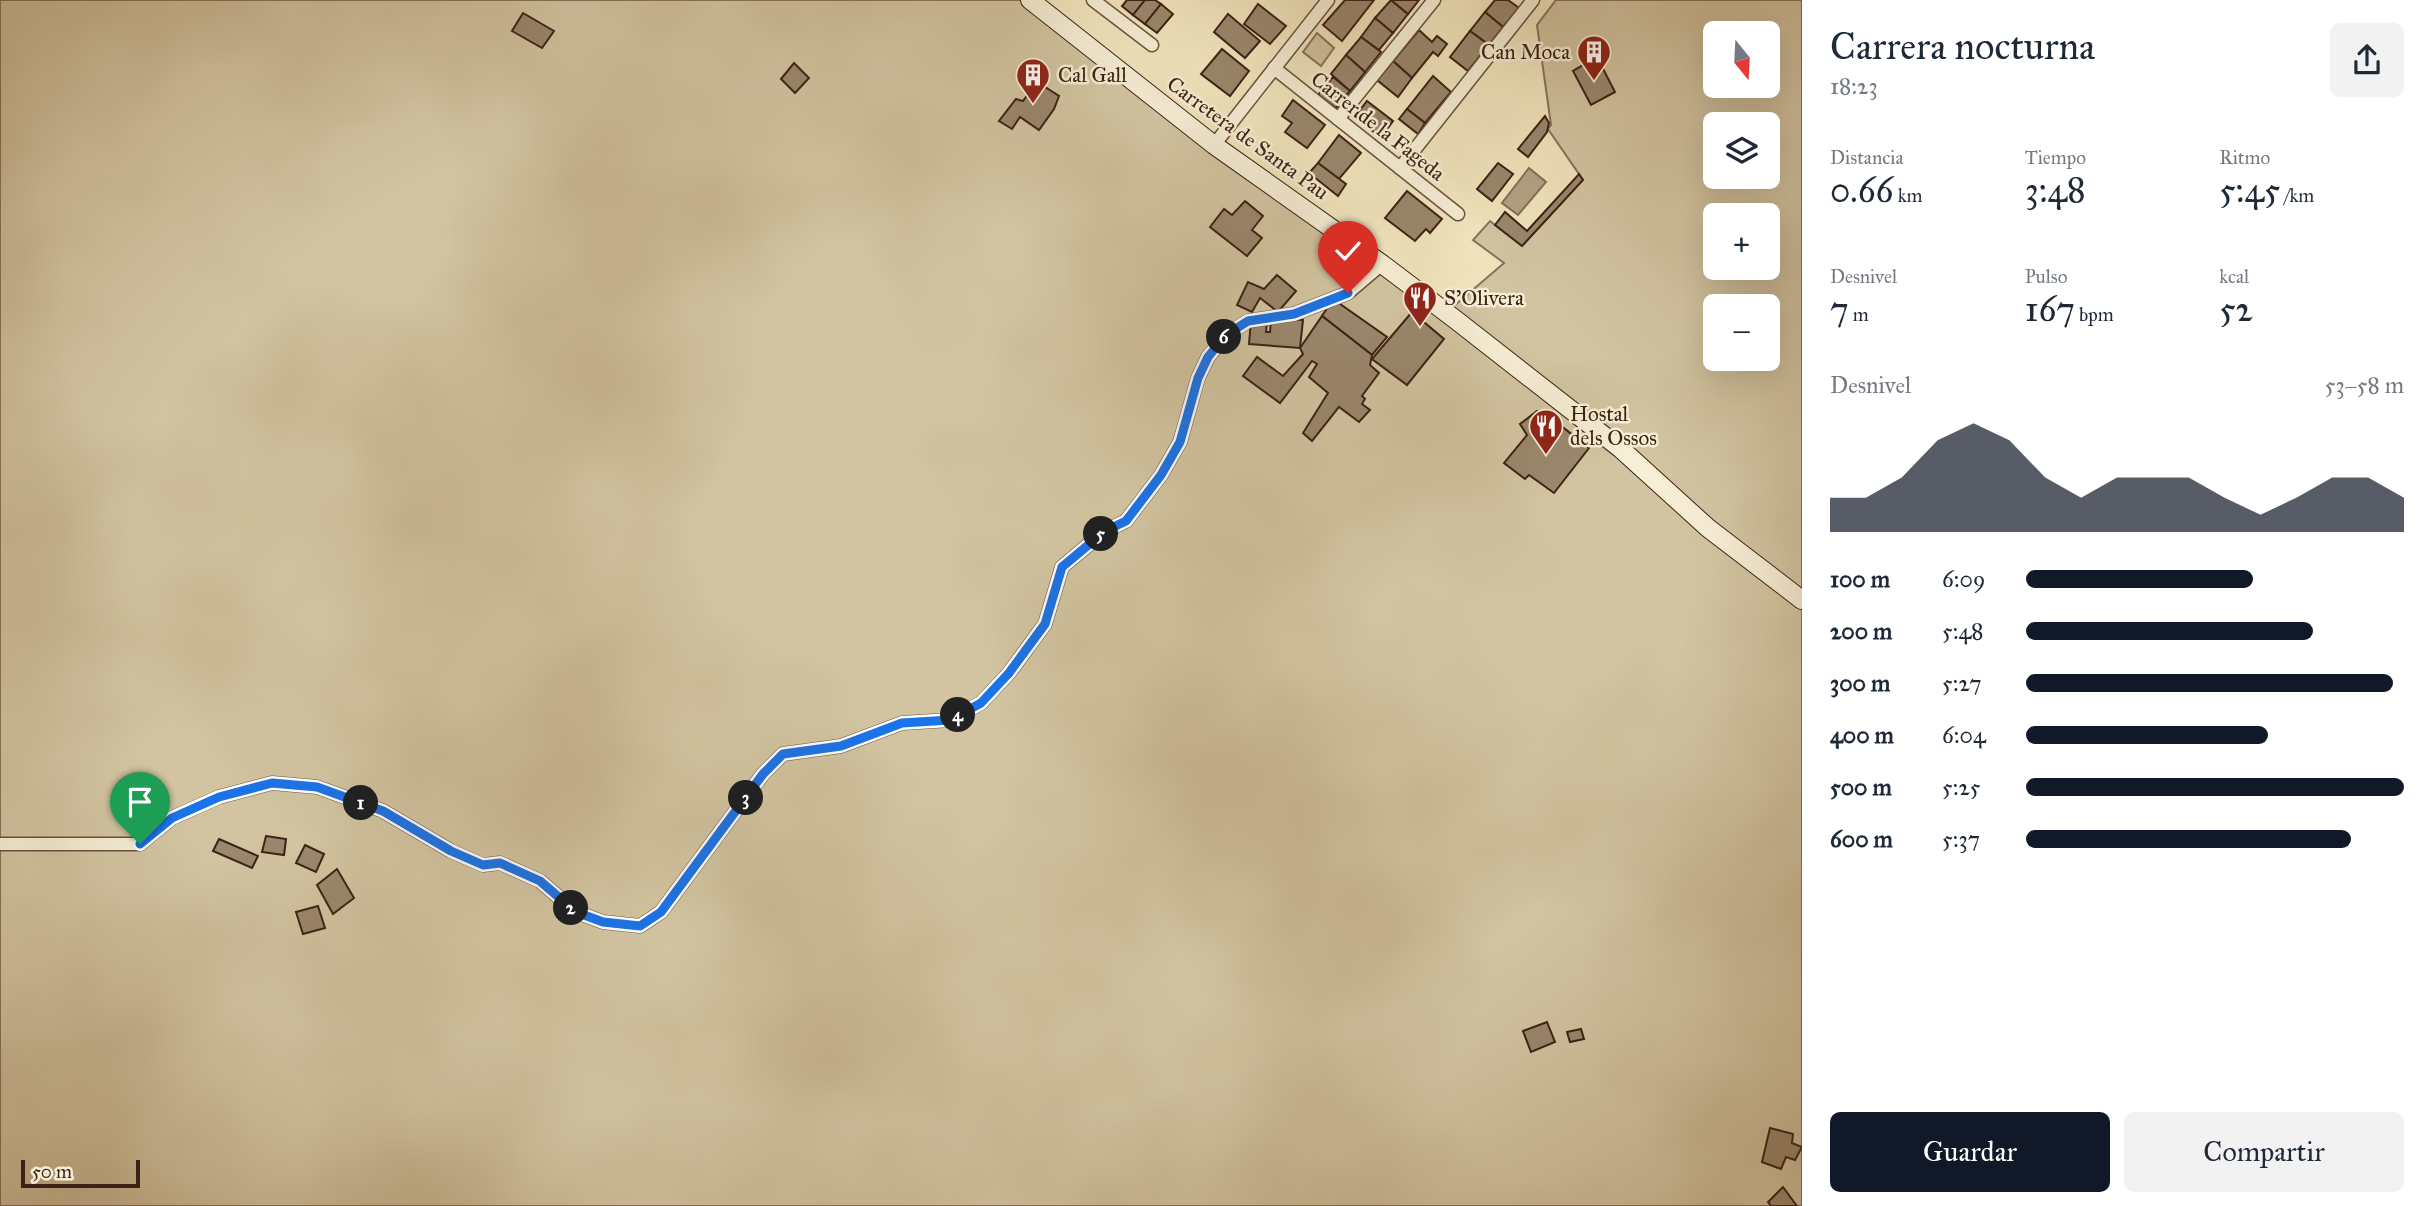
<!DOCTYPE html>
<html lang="es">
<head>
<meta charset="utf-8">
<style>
  :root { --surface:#fff; --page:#f2f2f3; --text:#1f2937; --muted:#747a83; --accent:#111827 }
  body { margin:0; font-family:"IM FELL Great Primer",serif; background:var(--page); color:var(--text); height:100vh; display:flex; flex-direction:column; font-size:26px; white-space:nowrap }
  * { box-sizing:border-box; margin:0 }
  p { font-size:23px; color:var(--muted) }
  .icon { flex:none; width:38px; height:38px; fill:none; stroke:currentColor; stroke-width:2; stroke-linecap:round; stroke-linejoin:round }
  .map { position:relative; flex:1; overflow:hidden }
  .sheet { display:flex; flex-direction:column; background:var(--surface); width:630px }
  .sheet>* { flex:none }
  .needle { width:46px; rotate:162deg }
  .controls { position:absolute; left:1703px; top:21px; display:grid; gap:14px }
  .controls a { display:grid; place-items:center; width:77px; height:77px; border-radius:10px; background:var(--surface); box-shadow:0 7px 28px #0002; font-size:35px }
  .scale { position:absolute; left:21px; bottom:18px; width:119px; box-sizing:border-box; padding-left:7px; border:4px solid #3c2215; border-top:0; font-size:19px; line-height:24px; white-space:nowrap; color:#3c2215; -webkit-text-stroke:5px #f6eed5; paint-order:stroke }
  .pin { position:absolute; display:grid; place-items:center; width:60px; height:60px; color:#fff; margin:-72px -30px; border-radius:50% 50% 50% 0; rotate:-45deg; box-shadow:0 0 7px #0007 }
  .pin .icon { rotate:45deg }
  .km { position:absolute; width:35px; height:35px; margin:-18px; border-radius:50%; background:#222; color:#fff; font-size:19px; line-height:35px; text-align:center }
  .round { display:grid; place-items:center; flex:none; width:74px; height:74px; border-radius:10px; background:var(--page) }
  .summary { display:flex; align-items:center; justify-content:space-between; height:119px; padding:0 28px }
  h1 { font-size:38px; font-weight:600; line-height:52px }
  .figures { display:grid; grid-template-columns:repeat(3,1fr); gap:10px; height:119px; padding:7px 28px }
  .figures div { display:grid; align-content:center }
  .figures b { font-size:35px; font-weight:600 }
  .figures small { font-size:19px; font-weight:400 }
  .figures p { font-size:19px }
  .chart { height:196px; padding:14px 28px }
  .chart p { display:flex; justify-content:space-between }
  .chart svg { width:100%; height:126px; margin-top:7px; fill:var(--accent); opacity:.7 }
  .primary-button { display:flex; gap:14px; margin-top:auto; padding:14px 28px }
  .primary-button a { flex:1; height:80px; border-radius:10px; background:var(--accent); color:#fff; font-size:28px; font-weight:600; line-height:80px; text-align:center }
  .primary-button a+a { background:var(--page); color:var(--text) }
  ul { padding:0 28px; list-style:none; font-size:23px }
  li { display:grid; grid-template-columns:112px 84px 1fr; align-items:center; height:52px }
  li i { height:18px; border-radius:9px; background:var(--accent) }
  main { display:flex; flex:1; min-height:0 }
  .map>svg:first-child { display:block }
  .green { fill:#d2c4a1; stroke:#87735b; stroke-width:2; fill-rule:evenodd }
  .water { fill:#b3a385; stroke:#836f58; stroke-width:2 }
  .building { fill:#9a876d; stroke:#3c2215; stroke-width:2 }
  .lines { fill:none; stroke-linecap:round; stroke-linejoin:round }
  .street-casing { stroke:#69533f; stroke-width:15 }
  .secondary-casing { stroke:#3c2215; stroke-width:20 }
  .street { stroke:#f6eed5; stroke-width:12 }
  .secondary { stroke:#f6eed5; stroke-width:18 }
  .route-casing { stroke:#fff; stroke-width:14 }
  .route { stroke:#1a73e8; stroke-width:9 }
  .labels { text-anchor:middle; stroke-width:5; stroke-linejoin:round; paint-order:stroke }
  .poi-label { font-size:21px; fill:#3c2215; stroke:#f6eed5; text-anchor:start }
  .street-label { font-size:21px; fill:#3c2215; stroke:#f6eed5 }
</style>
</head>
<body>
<main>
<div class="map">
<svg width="1802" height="1206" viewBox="0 0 1802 1206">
  <rect width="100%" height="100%" fill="#f1e5be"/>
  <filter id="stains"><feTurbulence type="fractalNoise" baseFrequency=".00286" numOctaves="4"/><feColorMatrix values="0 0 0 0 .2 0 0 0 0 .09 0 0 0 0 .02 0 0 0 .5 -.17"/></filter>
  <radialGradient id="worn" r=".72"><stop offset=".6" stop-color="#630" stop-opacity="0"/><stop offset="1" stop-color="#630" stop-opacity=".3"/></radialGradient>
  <!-- green -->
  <g class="green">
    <path d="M0 0H1029L1440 318 1504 263 1473 240 1490 221 1522 246 1583 180 1548 129 1551 125 1537 25 1556 0H1802V1206H0ZM1715 33H1768V86H1715ZM1715 124H1768V177H1715ZM1715 215H1768V268H1715ZM1715 306H1768V359H1715Z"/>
    <path d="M1317 33 1334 48 1321 66 1303 52Z"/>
  </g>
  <!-- water -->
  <path class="water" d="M1529 168 1546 182 1518 215 1502 203Z"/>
  <!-- building -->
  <g class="building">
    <path d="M1127 0H1145L1133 15 1122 6Z"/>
    <path d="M1145 0H1155L1161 4 1145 24 1133 15Z"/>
    <path d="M1345 0H1374L1342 41 1323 25Z"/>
    <path d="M1391 0 1408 14 1393 33 1375 18Z"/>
    <path d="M1391 0H1419L1408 14Z"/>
    <path d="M1495 0H1508L1519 8 1503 27 1485 12Z"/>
    <path d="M1161 4 1173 14 1157 33 1145 24Z"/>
    <path d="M1258 4 1286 26 1270 44 1244 24Z"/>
    <path d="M1485 12 1503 27 1489 45 1470 31Z"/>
    <path d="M523 13 554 31 542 48 512 31Z"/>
    <path d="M1228 14 1260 41 1245 58 1214 32Z"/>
    <path d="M1375 18 1393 33 1379 50 1361 37Z"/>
    <path d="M1419 30 1432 42 1437 36 1447 44 1438 56 1433 52 1412 78 1393 61Z"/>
    <path d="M1470 31 1489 45 1468 71 1450 57Z"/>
    <path d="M1361 37 1381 52 1365 72 1346 55Z"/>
    <path d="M1222 49 1249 71 1230 96 1201 74Z"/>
    <path d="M1346 55 1365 72 1350 91 1331 74Z"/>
    <path d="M1597 57 1615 92 1591 105 1573 71Z"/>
    <path d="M1393 61 1412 78 1398 97 1377 80Z"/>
    <path d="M794 63 809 78 795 93 781 79Z"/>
    <path d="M1433 76 1451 92 1425 123 1407 109Z"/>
    <path d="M1333 77 1350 91 1336 108 1318 95Z"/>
    <path d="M1042 85 1059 96 1054 109 1039 130 1020 117 1012 129 999 121 1016 99 1023 101 1028 94 1034 95Z"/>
    <path d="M1293 100 1325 125 1307 148 1285 132 1292 123 1282 116Z"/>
    <path d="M1367 101 1393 121 1381 138 1355 116Z"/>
    <path d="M1407 109 1425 123 1418 134 1399 119Z"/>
    <path d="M1545 116 1549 123 1547 132 1528 157 1518 149Z"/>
    <path d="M1339 135 1361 153 1339 179 1318 163Z"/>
    <path d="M1318 163 1346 184 1338 196 1309 173Z"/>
    <path d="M1498 163 1513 174 1492 201 1477 189Z"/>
    <path d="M1579 174 1583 180 1522 246 1495 225 1505 212 1527 231Z"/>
    <path d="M1407 191 1442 219 1430 233 1426 229 1415 241 1385 218Z"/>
    <path d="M1245 201 1263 216 1252 230 1262 238 1247 256 1210 227 1224 209 1232 215Z"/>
    <path d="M1277 275 1296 291 1278 312 1260 298 1252 312 1237 305 1248 282 1264 289Z"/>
    <path d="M1333 299 1387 337 1372 355 1322 316Z"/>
    <path d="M1412 312 1444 339 1407 385 1372 359Z"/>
    <path d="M1322 316 1372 355 1370 365 1379 373 1362 396 1365 399 1362 404 1370 410 1359 422 1339 407 1312 441 1303 433 1328 393 1309 377 1317 364 1312 361 1280 403 1243 376 1257 357 1283 376 1303 354 1300 348Z"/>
    <path d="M1289 319 1303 320 1300 348 1249 344 1251 320 1267 322 1266 332H1270L1271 320Z"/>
    <path d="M1537 411 1541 414 1548 413 1556 430 1560 425 1589 448 1554 493 1529 475 1525 479 1504 463 1527 435 1520 424Z"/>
    <path d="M266 836 286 839 284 855 262 852Z"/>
    <path d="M219 839 258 856 252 868 213 851Z"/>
    <path d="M305 845 324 854 316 872 296 863Z"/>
    <path d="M337 869 354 898 333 914 317 885Z"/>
    <path d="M318 906 325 928 303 934 296 912Z"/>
    <path d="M1547 1022 1555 1042 1531 1052 1523 1031Z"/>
    <path d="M1581 1029 1584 1039 1570 1042 1567 1032Z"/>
    <path d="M1770 1128 1793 1134 1792 1143 1802 1147 1795 1160 1786 1157 1781 1169 1762 1162Z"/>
    <path d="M1783 1187 1797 1206H1771L1768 1202Z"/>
  </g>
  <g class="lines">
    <!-- street casing -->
    <g class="street-casing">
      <g id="street">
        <path d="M1093 0 1152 45"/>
        <path d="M1274 68 1458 214"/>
        <path d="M1338 119 1434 0"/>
        <path d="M1214 145 1328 0"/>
        <path d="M1400 168 1533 0"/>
        <path d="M0 844H140L172 818 219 797 272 783 317 787 383 811 451 851 483 865 500 863 540 881 576 912 603 922 640 926 661 912 763 774 783 754 841 746 902 723 950 720 981 703 1009 673 1045 624 1062 567 1105 531 1126 521 1161 475 1180 442 1198 378 1208 357 1226 335 1248 321 1294 314 1348 293 1382 264"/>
      </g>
    </g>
    <!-- secondary casing -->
    <g class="secondary-casing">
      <path id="secondary" d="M1030 0 1214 145 1382 264 1456 320 1621 449 1708 528 1802 600"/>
    </g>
    <!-- street -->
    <use href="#street" class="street"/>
    <!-- secondary -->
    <use href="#secondary" class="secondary"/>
  </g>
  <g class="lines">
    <!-- route casing -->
    <g class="route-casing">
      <path id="route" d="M140 844 172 818 219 797 272 783 317 787 383 811 451 851 483 865 500 863 540 881 576 912 603 922 640 926 661 912 763 774 783 754 841 746 902 723 950 720 981 703 1009 673 1045 624 1062 567 1105 531 1126 521 1161 475 1180 442 1198 378 1208 357 1226 335 1248 321 1294 314 1348 293"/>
    </g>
    <!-- route -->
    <use href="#route" class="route"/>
  </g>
  <!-- icons -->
  <defs>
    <g id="building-pin" transform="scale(1.75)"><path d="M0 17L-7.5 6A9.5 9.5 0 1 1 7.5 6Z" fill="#8f2418" stroke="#f6eed5"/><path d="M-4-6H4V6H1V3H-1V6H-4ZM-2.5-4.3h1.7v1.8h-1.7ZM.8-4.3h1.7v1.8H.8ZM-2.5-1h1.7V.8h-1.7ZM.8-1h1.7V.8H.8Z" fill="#fff"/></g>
    <g id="restaurant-pin" transform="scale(1.75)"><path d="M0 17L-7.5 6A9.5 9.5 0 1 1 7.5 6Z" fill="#8f2418" stroke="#f6eed5"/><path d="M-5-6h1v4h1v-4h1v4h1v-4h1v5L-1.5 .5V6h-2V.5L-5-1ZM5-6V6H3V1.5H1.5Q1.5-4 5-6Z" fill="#fff"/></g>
  </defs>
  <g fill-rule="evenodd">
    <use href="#building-pin" x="1594" y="52"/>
    <use href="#building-pin" x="1033" y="75"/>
    <use href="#restaurant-pin" x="1420" y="298"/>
    <use href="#restaurant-pin" x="1546" y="426"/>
  </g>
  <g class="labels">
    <!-- poi labels -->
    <g class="poi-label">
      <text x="1570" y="59" text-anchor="end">Can Moca</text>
      <text x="1058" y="82">Cal Gall</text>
      <text x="1444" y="305">S'Olivera</text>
      <text x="1570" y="421">Hostal<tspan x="1570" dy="24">dels Ossos</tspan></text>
    </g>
    <!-- street labels -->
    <g class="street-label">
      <text transform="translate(1378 126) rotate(38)" y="7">Carrer de la Fageda</text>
      <text transform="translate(1248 138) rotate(36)" y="7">Carretera de Santa Pau</text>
    </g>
  </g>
  <rect width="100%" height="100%" filter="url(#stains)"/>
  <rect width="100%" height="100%" fill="url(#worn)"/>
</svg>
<div class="controls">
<a><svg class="needle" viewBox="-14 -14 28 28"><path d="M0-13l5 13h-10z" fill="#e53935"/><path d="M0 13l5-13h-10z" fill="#747a83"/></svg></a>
<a><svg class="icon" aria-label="layers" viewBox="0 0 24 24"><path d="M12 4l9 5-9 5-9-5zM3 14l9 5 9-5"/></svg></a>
<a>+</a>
<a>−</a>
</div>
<div class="scale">50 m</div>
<div class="pin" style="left:140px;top:844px;background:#1e9e55"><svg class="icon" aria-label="arrive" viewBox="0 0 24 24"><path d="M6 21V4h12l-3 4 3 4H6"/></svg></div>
<div class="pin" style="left:1348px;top:293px;background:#d93025"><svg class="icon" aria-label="check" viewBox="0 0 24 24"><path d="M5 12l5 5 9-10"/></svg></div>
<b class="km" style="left:361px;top:803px">1</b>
<b class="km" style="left:571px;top:908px">2</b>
<b class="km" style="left:746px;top:798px">3</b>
<b class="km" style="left:958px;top:715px">4</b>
<b class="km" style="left:1101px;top:534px">5</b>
<b class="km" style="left:1224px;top:337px">6</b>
</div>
<section class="sheet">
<div class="summary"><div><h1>Carrera nocturna</h1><p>18:23</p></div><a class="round"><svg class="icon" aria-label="share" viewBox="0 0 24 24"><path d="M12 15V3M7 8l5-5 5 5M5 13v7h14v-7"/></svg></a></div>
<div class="figures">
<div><p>Distancia</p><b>0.66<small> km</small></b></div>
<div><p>Tiempo</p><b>3:48</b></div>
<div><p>Ritmo</p><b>5:45<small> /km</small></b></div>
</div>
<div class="figures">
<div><p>Desnivel</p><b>7<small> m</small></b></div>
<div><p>Pulso</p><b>167<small> bpm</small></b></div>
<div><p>kcal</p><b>52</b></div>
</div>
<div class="chart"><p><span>Desnivel</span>53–58 m</p>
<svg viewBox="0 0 160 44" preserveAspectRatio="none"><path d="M0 44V32L10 32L20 25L30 12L40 6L50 12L60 25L70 32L80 25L90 25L100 25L110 32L120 38L130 32L140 25L150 25L160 32V44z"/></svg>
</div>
<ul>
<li><b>100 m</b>6:09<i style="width:60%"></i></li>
<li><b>200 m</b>5:48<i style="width:76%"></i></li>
<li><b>300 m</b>5:27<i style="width:97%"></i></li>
<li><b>400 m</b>6:04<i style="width:64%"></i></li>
<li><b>500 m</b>5:25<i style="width:100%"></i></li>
<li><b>600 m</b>5:37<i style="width:86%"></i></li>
</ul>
<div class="primary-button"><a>Guardar</a><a>Compartir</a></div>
</section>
</main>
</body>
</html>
